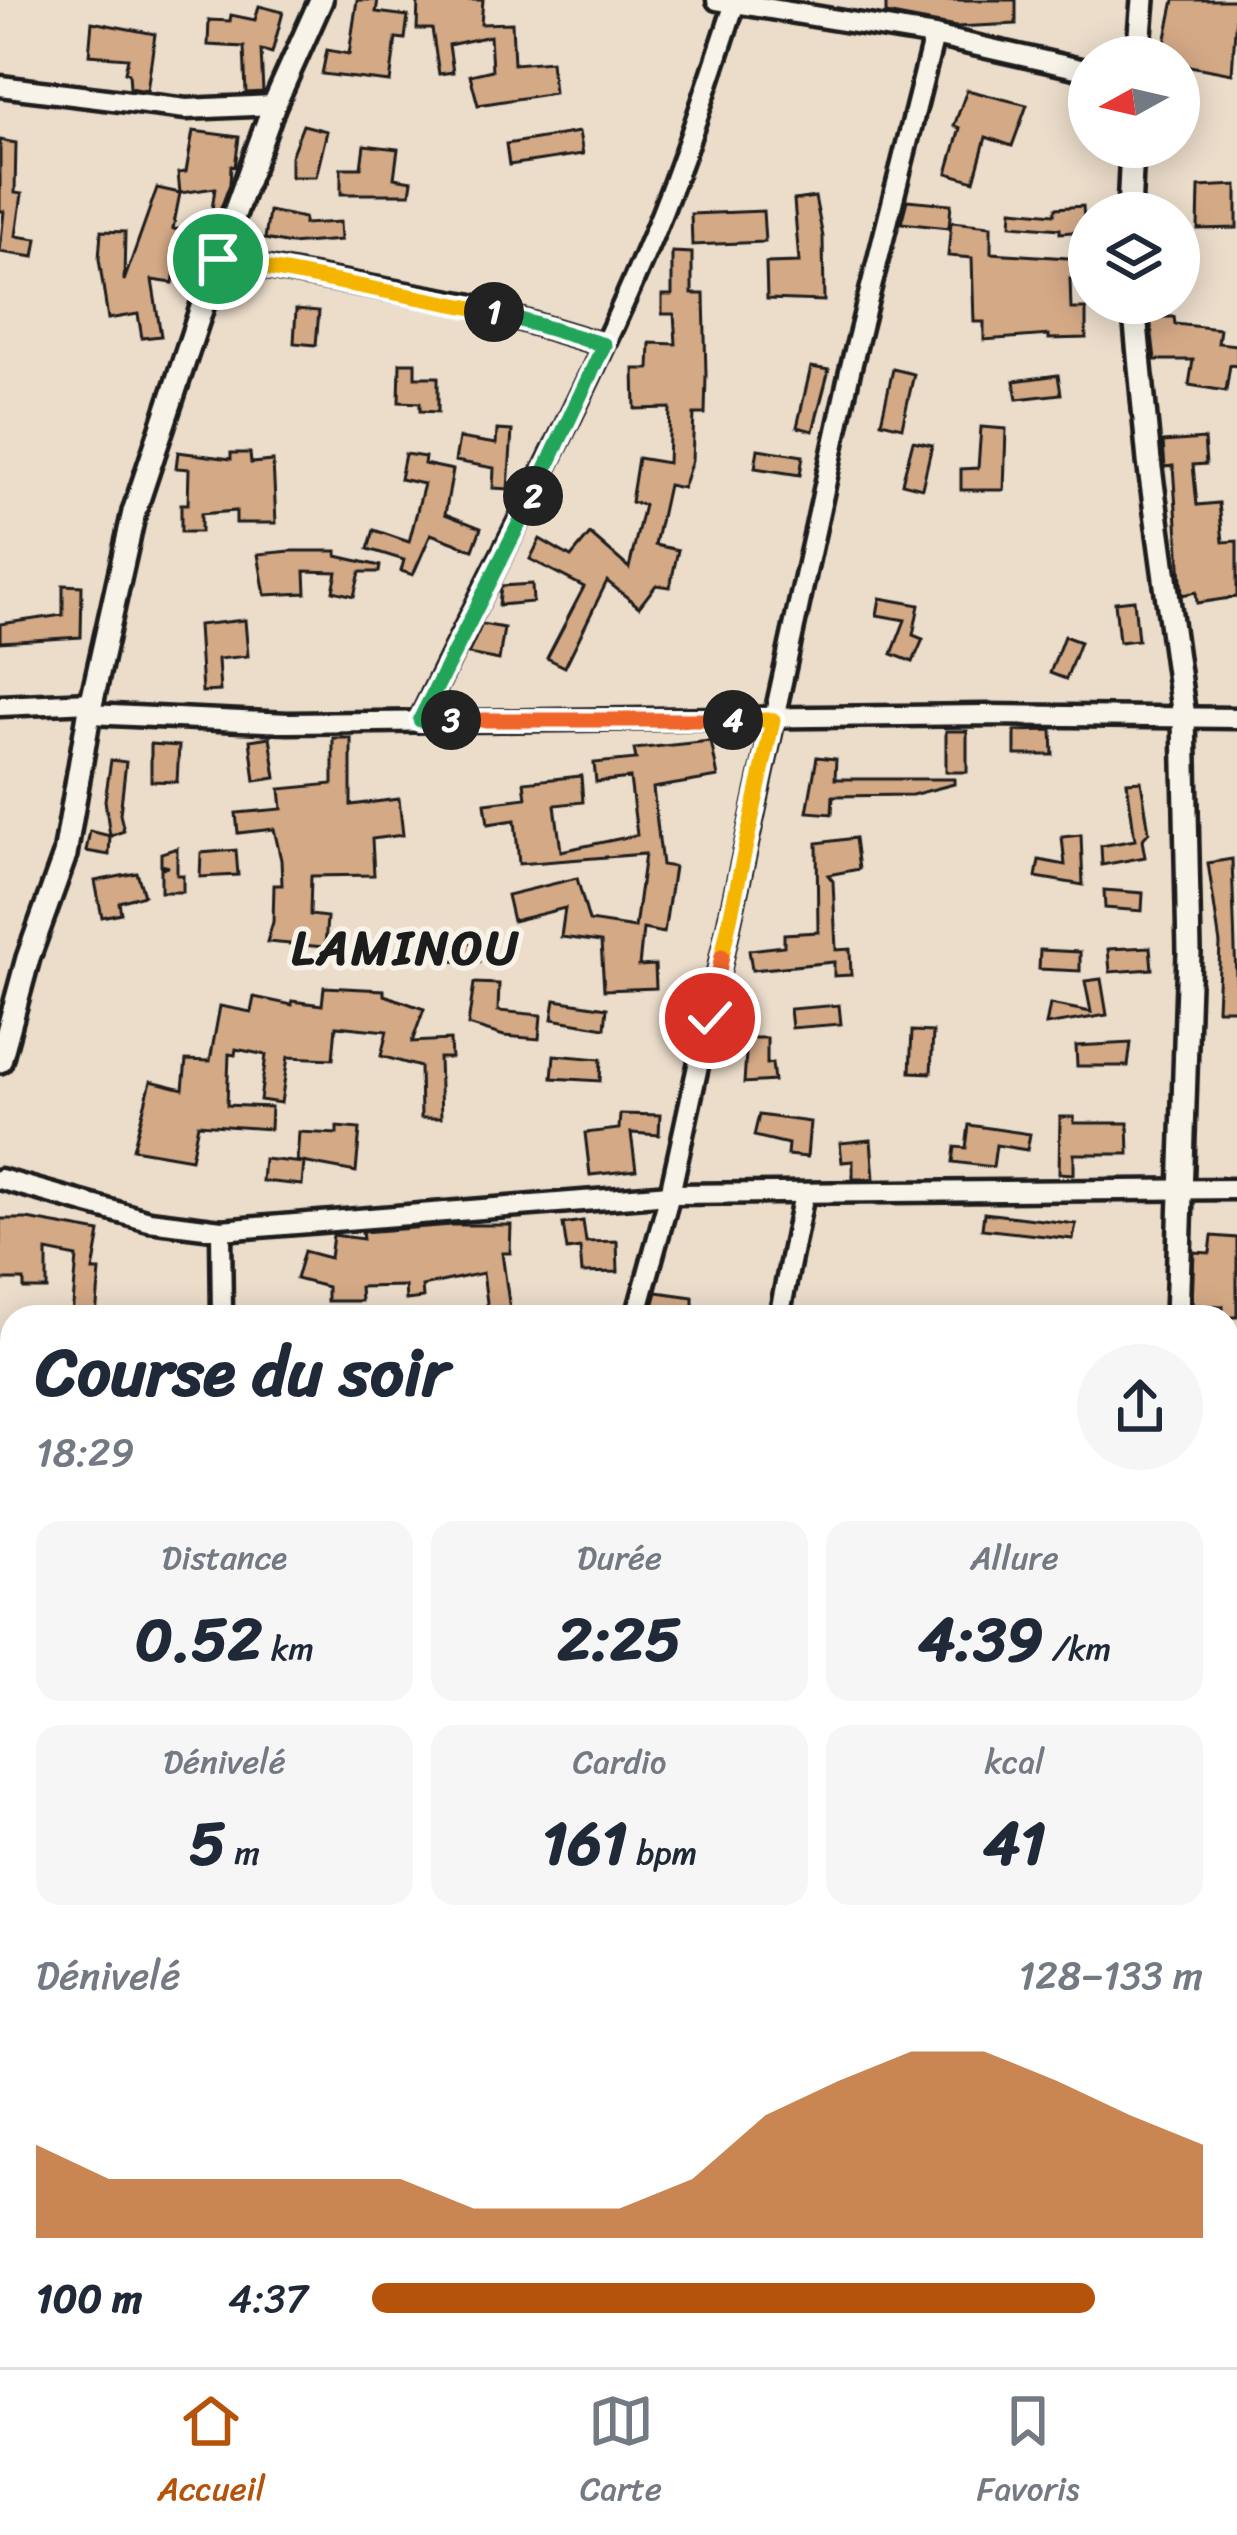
<!DOCTYPE html>
<html lang="fr">
<head>
<meta charset="utf-8">
<style>
  :root { --surface:#fff; --page:#f6f6f7; --text:#1f2937; --muted:#747a83; --line:#e0e1e3; --accent:#b45309 }
  body { margin:0; font-family:Sriracha,sans-serif; background:var(--page); color:var(--text); height:100vh; display:flex; flex-direction:column; font-size:45px; white-space:nowrap }
  * { box-sizing:border-box; margin:0 }
  p { font-size:39px; color:var(--muted) }
  .icon { flex:none; width:66px; height:66px; fill:none; stroke:currentColor; stroke-width:2; stroke-linecap:round; stroke-linejoin:round }
  .map { position:relative; flex:1; overflow:hidden }
  .sheet { position:absolute; left:0px; top:1305px; width:1239px; height:1062px; display:flex; flex-direction:column; background:var(--surface); border-radius:36px 36px 0 0; box-shadow:0 6px 30px #0003 }
  .sheet>* { flex:none }
  .needle { width:78px; rotate:262deg }
  .buttons { position:absolute; left:1068px; top:36px; display:grid; gap:24px }
  .buttons a { display:grid; place-items:center; width:132px; height:132px; border-radius:50%; background:var(--surface); box-shadow:0 6px 30px #0003; font-size:60px }
  .pin { position:absolute; display:grid; place-items:center; width:102px; height:102px; color:#fff; margin:-51px; border:6px solid #fff; border-radius:50%; box-shadow:0 3px 12px #0007 }
  .km { position:absolute; width:60px; height:60px; margin:-30px; border-radius:50%; background:#222; color:#fff; font-size:33px; line-height:60px; text-align:center }
  .round { display:grid; place-items:center; flex:none; width:126px; height:126px; border-radius:63px; background:var(--page) }
  .head { display:flex; align-items:center; justify-content:space-between; height:204px; padding:0 36px }
  h1 { font-size:66px; font-weight:700; line-height:90px }
  .metrics { display:grid; grid-template-columns:repeat(3,1fr); gap:18px; height:204px; padding:12px 36px }
  .metrics div { display:grid; align-content:center; border-radius:24px; background:var(--page); text-align:center }
  .metrics b { font-size:60px; font-weight:700 }
  .metrics small { font-size:33px; font-weight:400 }
  .metrics p { font-size:33px }
  .chart { height:336px; padding:24px 36px }
  .chart p { display:flex; justify-content:space-between }
  .chart svg { width:100%; height:216px; margin-top:12px; fill:var(--accent); opacity:.7 }
  ul { padding:0 36px; list-style:none; font-size:39px }
  li { display:grid; grid-template-columns:192px 144px 1fr; align-items:center; height:90px }
  li i { height:30px; border-radius:15px; background:var(--accent) }
  .tab-bar { display:flex; justify-content:space-around; align-items:center; height:168px; border-top:3px solid var(--line); background:var(--surface); font-size:33px; color:var(--muted) }
  .tab-bar a { display:grid; justify-items:center; gap:6px }
  .tab-bar .on { color:var(--accent) }
  .map>svg:first-child { display:block }
  .building { fill:#d4a986; stroke:#1c1c1c; stroke-width:3; fill-rule:evenodd }
  .lines { fill:none; stroke-linecap:round; stroke-linejoin:round }
  .minor-casing { stroke:#1c1c1c; stroke-width:27 }
  .tertiary-casing { stroke:#1c1c1c; stroke-width:30 }
  .minor { stroke:#f7f3e8; stroke-width:18 }
  .tertiary { stroke:#f7f3e8; stroke-width:21 }
  .split-1-casing { stroke:#fff; stroke-width:24 }
  .split-2-casing { stroke:#fff; stroke-width:24 }
  .split-3-casing { stroke:#fff; stroke-width:24 }
  .split-4-casing { stroke:#fff; stroke-width:24 }
  .split-5-casing { stroke:#fff; stroke-width:24 }
  .split-6-casing { stroke:#fff; stroke-width:24 }
  .split-1 { stroke:#f5b400; stroke-width:15 }
  .split-2 { stroke:#22a559; stroke-width:15 }
  .split-3 { stroke:#22a559; stroke-width:15 }
  .split-4 { stroke:#f0652b; stroke-width:15 }
  .split-5 { stroke:#f5b400; stroke-width:15 }
  .split-6 { stroke:#f0652b; stroke-width:15 }
  .labels { text-anchor:middle; stroke-width:10; stroke-linejoin:round; paint-order:stroke }
  .district-label { font-size:48px; font-weight:bold; letter-spacing:3px; fill:#1c1c1c; stroke:#f7f3e8 }
</style>
</head>
<body>
<div class="map">
<svg width="1237" height="2367" viewBox="0 0 1237 2367">
  <rect width="100%" height="100%" fill="#ecddcb"/>
  <filter id="ink" filterUnits="userSpaceOnUse"><feTurbulence type="fractalNoise" baseFrequency=".00833" numOctaves="2"/><feDisplacementMap in="SourceGraphic" scale="24" xChannelSelector="R" yChannelSelector="G"/><feConvolveMatrix kernelMatrix="1 2 1 2 8 2 1 2 1" color-interpolation-filters="sRGB"/></filter>
  <g filter="url(#ink)">
    <!-- building -->
    <g class="building">
      <path d="M357 0H378L376 12 408 16 405 39 396 38 390 82 322 74 327 50 349 54Z"/>
      <path d="M418 0H483L481 24 512 23 514 64 551 61 554 93 478 105 470 75 492 70 490 36 449 45 453 72 439 74 432 29H417Z"/>
      <path d="M886 0H1016V24L956 27 886 14Z"/>
      <path d="M1174 0H1237L1232 74 1179 64V57H1162Z"/>
      <path d="M259 6 283 12 272 53 261 50 263 92 246 93 244 47 208 45 209 20 230 21 231 15 255 20Z"/>
      <path d="M92 22 155 34 147 91 130 88 129 73 125 72 128 58 89 55Z"/>
      <path d="M967 90 1027 105 1012 146 986 137 974 181 947 173 960 128 954 126Z"/>
      <path d="M303 125 327 131 316 177H291V156Z"/>
      <path d="M193 131 239 137 235 167 231 166 230 184 207 245 179 246 173 283 152 280 161 336 142 338 138 314 108 319 99 259 101 231 125 232 124 281 157 188 180 193 178 173 186 172ZM215 188 209 231 173 229 180 193Z"/>
      <path d="M579 132 583 154 509 165 506 144Z"/>
      <path d="M0 140 16 143 15 193 22 194 16 236 37 239 34 257 0 252 4 211H0Z"/>
      <path d="M364 145 398 149 394 178 412 181 410 194H341V168H361Z"/>
      <path d="M1237 185V228L1198 229 1199 187Z"/>
      <path d="M815 197 823 237 824 301 767 299 766 263 799 262 794 200Z"/>
      <path d="M907 200 951 204 949 228 901 223Z"/>
      <path d="M1083 206 1085 231 1060 233V229L1011 225 1012 210 1054 214 1056 208Z"/>
      <path d="M269 211 304 218V224L340 222 341 240 290 244 265 239Z"/>
      <path d="M763 211 765 242 692 245 691 214Z"/>
      <path d="M951 222 991 226V253L1083 259 1082 280 1070 279 1071 309H1086V338L1049 339V335L984 340V322H974L972 258 948 256Z"/>
      <path d="M672 252 692 253V294H704L706 375 705 414H694L692 460 683 488 668 485 655 545 678 550 670 587 656 585 639 607 607 581 565 667 547 658 584 587 530 559 540 539 571 557 590 534 629 568 644 505 631 502 638 458 668 463 670 408 635 409 634 369H649L650 343 676 344 674 314H662V295H672Z"/>
      <path d="M296 309 319 311 316 345 294 343Z"/>
      <path d="M1150 317H1174L1175 324 1220 329 1218 343 1237 345V366L1230 365 1226 391 1189 385 1193 360H1155Z"/>
      <path d="M400 363H415V377H438V412L420 411V403L399 402Z"/>
      <path d="M811 367 829 370 813 431 797 427Z"/>
      <path d="M893 369 914 374 902 427 881 422Z"/>
      <path d="M1058 375 1061 394 1017 399 1014 381Z"/>
      <path d="M981 427 1006 429 1004 490H961V469L978 468Z"/>
      <path d="M497 430 512 431 508 489 493 488 494 468 455 461 459 438 496 444Z"/>
      <path d="M1204 439 1206 464 1193 465 1197 505 1219 503 1223 542 1237 541V597L1197 603 1196 592 1182 595 1173 466 1165 467 1163 442Z"/>
      <path d="M913 441 932 445 922 488 902 483Z"/>
      <path d="M758 449 803 456 800 475 755 468Z"/>
      <path d="M178 452 231 459V453H250L251 463 273 461 276 523H236V511L201 514V532H181V504H188L189 469 176 468Z"/>
      <path d="M405 454 425 457 424 464 453 470 445 514 481 528 473 550 431 534 413 575 401 571 404 560 368 549 374 530 409 542 424 484 400 479Z"/>
      <path d="M291 551H337V556L380 566 379 572H360L354 596 333 591 337 572 305 571 306 593 265 595 258 554Z"/>
      <path d="M532 584 533 602 499 605 501 586Z"/>
      <path d="M63 585 82 586 81 637 0 642V624L63 615Z"/>
      <path d="M880 598 919 605 913 635 923 639 913 662 892 654 905 620 877 615Z"/>
      <path d="M1134 600 1138 640 1119 642 1115 602Z"/>
      <path d="M245 620 248 656 218 659 220 691 202 692 198 625Z"/>
      <path d="M482 624 504 628 499 660 468 654Z"/>
      <path d="M1064 636 1080 642 1066 679 1050 673Z"/>
      <path d="M1052 730 1053 755H1015V731Z"/>
      <rect x="946" y="731" width="21" height="41"/>
      <path d="M270 737 276 778 255 781 250 740Z"/>
      <path d="M333 738H351V805L399 799 403 835 372 839 374 875 311 876 310 915 327 917 325 947 267 942 273 922 274 885H282L281 860 274 829 238 833 236 813 282 809 280 789 333 784Z"/>
      <path d="M711 741 718 777 653 788 662 865 674 867 664 933 643 929 639 966 655 965 656 988 604 990 601 942 561 937 565 908 513 921 507 895 577 878 589 921 635 928 645 854 519 864 515 820 488 824 485 803 526 798 524 782 581 776 583 802 555 805 561 851 637 835 630 778 596 782 594 763 636 759 634 749Z"/>
      <path d="M151 744 179 746 177 782 151 781Z"/>
      <path d="M817 757 836 759 835 779H954V784L912 795 833 796 832 814 807 812Z"/>
      <path d="M111 760 126 762 120 814 124 831 110 836 109 855 86 851 90 831 110 836 105 800Z"/>
      <path d="M1141 781 1149 832 1142 840 1145 857 1102 865 1101 846 1135 840 1127 782Z"/>
      <path d="M1081 835 1083 885 1036 877 1039 860 1065 865 1062 837Z"/>
      <path d="M855 838 859 869 828 875 833 881 836 950 850 949 851 975 834 976V962L752 970 749 950 784 946V934L818 932 817 843Z"/>
      <path d="M177 848V875H183V892H161V868L169 867 161 865V853Z"/>
      <path d="M236 850 238 875 200 877 201 853Z"/>
      <path d="M1232 859 1237 1009H1217L1220 944 1208 863Z"/>
      <path d="M137 873 144 895 119 902 121 913 102 917 95 881Z"/>
      <path d="M1104 890 1143 893 1142 911 1105 908Z"/>
      <path d="M446 941 481 943 480 962 445 961Z"/>
      <path d="M1150 947 1152 969 1110 972 1108 949Z"/>
      <path d="M1040 950 1080 952V971L1039 969Z"/>
      <path d="M1101 979 1107 1015 1046 1025 1050 1004 1091 1012 1085 981Z"/>
      <path d="M474 983 499 984 498 1011 541 1015 539 1039 504 1036 468 1025Z"/>
      <path d="M324 987 384 990V995L424 1009 412 1042 450 1040 451 1058H439L441 1118H421L420 1067 381 1056 387 1031 336 1026 333 1059 288 1057 281 1103 260 1100 266 1055 236 1049 235 1055 229 1054 227 1105 271 1107 270 1129 198 1124 191 1159 133 1149 151 1081 183 1089 186 1060 210 1061 220 1006 251 1012 254 997 292 1005V1001L322 1005Z"/>
      <path d="M555 1000 607 1008 605 1028 552 1019Z"/>
      <path d="M839 1005 841 1024 792 1028 790 1009Z"/>
      <path d="M912 1031 933 1032 931 1073 910 1072Z"/>
      <path d="M747 1038H767V1064L772 1063 774 1081 744 1083Z"/>
      <path d="M1131 1043 1128 1066H1077L1076 1046Z"/>
      <path d="M554 1055 601 1059 600 1081 552 1078Z"/>
      <path d="M620 1114 660 1115 659 1135 631 1133 636 1170 590 1175 585 1133 619 1129Z"/>
      <path d="M759 1115 810 1122 807 1157 787 1155 788 1144 754 1136Z"/>
      <path d="M1060 1117H1074V1123H1128L1129 1154H1074V1174L1059 1173Z"/>
      <path d="M969 1125 1030 1134 1027 1150 996 1145 993 1167 953 1162 955 1147 966 1148Z"/>
      <path d="M337 1127 360 1129 356 1172 297 1161 299 1132 337 1134Z"/>
      <path d="M871 1140 874 1179H853V1161L842 1162 840 1143Z"/>
      <path d="M264 1159 304 1163 302 1185 262 1181Z"/>
      <path d="M984 1213 1076 1224 1073 1239 982 1229Z"/>
      <path d="M0 1219H27L100 1232 93 1271H100L96 1317H72L77 1257 47 1251V1289H24V1280H0Z"/>
      <path d="M583 1221 586 1242 617 1241 618 1272 582 1273 580 1248 567 1250 563 1224Z"/>
      <path d="M452 1225H511L510 1253H502L511 1317H489L483 1273 422 1286 423 1298 406 1300 405 1286 360 1287 361 1301H327V1287L296 1279 304 1251 330 1258 333 1235 363 1239 362 1232Z"/>
      <path d="M1212 1236 1237 1238V1317H1223V1306L1192 1305 1194 1252 1210 1253Z"/>
      <path d="M657 1292 693 1297V1317H650Z"/>
    </g>
    <g class="lines">
      <!-- minor casing -->
      <g class="minor-casing">
        <g id="minor">
          <path d="M717 0 934 36 1089 71"/>
          <path d="M0 86 186 109 274 105"/>
          <path d="M218 259 468 304 604 345"/>
          <path d="M0 706 91 702"/>
          <path d="M89 714 288 723 986 715 1237 718"/>
          <path d="M420 720C493 567 575 417 642 261 679 177 706 90 735 3"/>
          <path d="M0 1179 149 1221 221 1230 670 1194 1237 1189"/>
          <path d="M221 1230 222 1317"/>
          <path d="M636 1317 670 1194 850 371 934 36"/>
          <path d="M779 1317 804 1194"/>
          <path d="M0 1412 12 1414"/>
          <path d="M1227 1454 1237 1456"/>
          <path d="M1227 1734 1237 1737"/>
          <path d="M0 1829H12"/>
          <path d="M1227 2163 1237 2166"/>
          <path d="M1142 2355 1165 2367"/>
          <path d="M145 2367 147 2355"/>
        </g>
      </g>
      <!-- tertiary casing -->
      <g class="tertiary-casing">
        <g id="tertiary">
          <path d="M1138 57 1143 0"/>
          <path d="M1129 213 1132 147"/>
          <path d="M1134 303 1149 461 1184 717 1189 952 1177 1317"/>
          <path d="M0 1061 28 958 65 855 89 714 134 512 218 259 274 105 321 0"/>
          <path d="M938 2367 941 2355"/>
        </g>
      </g>
      <!-- minor -->
      <use href="#minor" class="minor"/>
      <!-- tertiary -->
      <use href="#tertiary" class="tertiary"/>
    </g>
  </g>
  <g class="lines" filter="url(#ink)">
    <!-- split-1 casing -->
    <g class="split-1-casing">
      <path id="split-1" d="M218 259 494 312"/>
    </g>
    <!-- split-2 casing -->
    <g class="split-2-casing">
      <path id="split-2" d="M494 312 604 345 533 496"/>
    </g>
    <!-- split-3 casing -->
    <g class="split-3-casing">
      <path id="split-3" d="M451 720H420L533 496"/>
    </g>
    <!-- split-4 casing -->
    <g class="split-4-casing">
      <path id="split-4" d="M451 720H733"/>
    </g>
    <!-- split-5 casing -->
    <g class="split-5-casing">
      <path id="split-5" d="M722 956 773 720H733"/>
    </g>
    <!-- split-6 casing -->
    <g class="split-6-casing">
      <path id="split-6" d="M710 1018 722 956"/>
    </g>
    <!-- split-1 -->
    <use href="#split-1" class="split-1"/>
    <!-- split-2 -->
    <use href="#split-2" class="split-2"/>
    <!-- split-3 -->
    <use href="#split-3" class="split-3"/>
    <!-- split-4 -->
    <use href="#split-4" class="split-4"/>
    <!-- split-5 -->
    <use href="#split-5" class="split-5"/>
    <!-- split-6 -->
    <use href="#split-6" class="split-6"/>
  </g>
  <g class="labels">
    <!-- district labels -->
    <g class="district-label">
      <text x="406" y="964">LAMINOU</text>
    </g>
  </g>
</svg>
<div class="buttons">
<a><svg class="needle" viewBox="-14 -14 28 28"><path d="M0-13l5 13h-10z" fill="#e53935"/><path d="M0 13l5-13h-10z" fill="#747a83"/></svg></a>
<a><svg class="icon" aria-label="layers" viewBox="0 0 24 24"><path d="M12 4l9 5-9 5-9-5zM3 14l9 5 9-5"/></svg></a>
</div>
<div class="pin" style="left:218px;top:259px;background:#1e9e55"><svg class="icon" aria-label="arrive" viewBox="0 0 24 24"><path d="M6 21V4h12l-3 4 3 4H6"/></svg></div>
<div class="pin" style="left:710px;top:1018px;background:#d93025"><svg class="icon" aria-label="check" viewBox="0 0 24 24"><path d="M5 12l5 5 9-10"/></svg></div>
<b class="km" style="left:494px;top:312px">1</b>
<b class="km" style="left:533px;top:496px">2</b>
<b class="km" style="left:451px;top:720px">3</b>
<b class="km" style="left:733px;top:720px">4</b>
<section class="sheet">
<div class="head"><div><h1>Course du soir</h1><p>18:29</p></div><a class="round"><svg class="icon" aria-label="share" viewBox="0 0 24 24"><path d="M12 15V3M7 8l5-5 5 5M5 13v7h14v-7"/></svg></a></div>
<div class="metrics">
<div><p>Distance</p><b>0.52<small> km</small></b></div>
<div><p>Durée</p><b>2:25</b></div>
<div><p>Allure</p><b>4:39<small> /km</small></b></div>
</div>
<div class="metrics">
<div><p>Dénivelé</p><b>5<small> m</small></b></div>
<div><p>Cardio</p><b>161<small> bpm</small></b></div>
<div><p>kcal</p><b>41</b></div>
</div>
<div class="chart"><p><span>Dénivelé</span>128–133 m</p>
<svg viewBox="0 0 160 44" preserveAspectRatio="none"><path d="M0 44V25L10 32L20 32L30 32L40 32L50 32L60 38L70 38L80 38L90 32L100 19L110 12L120 6L130 6L140 12L150 19L160 25V44z"/></svg>
</div>
<ul>
<li><b>100 m</b>4:37<i style="width:87%"></i></li>
</ul>
</section>
</div>
<nav class="tab-bar">
<a class="on"><svg class="icon" aria-label="home" viewBox="0 0 24 24"><path d="M3 11l9-7 9 7M6 9v11h12V9"/></svg>Accueil</a>
<a><svg class="icon" aria-label="map" viewBox="0 0 24 24"><path d="M3 6l6-2 6 2 6-2v14l-6 2-6-2-6 2zM9 4v14M15 6v14"/></svg>Carte</a>
<a><svg class="icon" aria-label="saved" viewBox="0 0 24 24"><path d="M7 4h10v16l-5-4-5 4z"/></svg>Favoris</a>
</nav>
</body>
</html>
